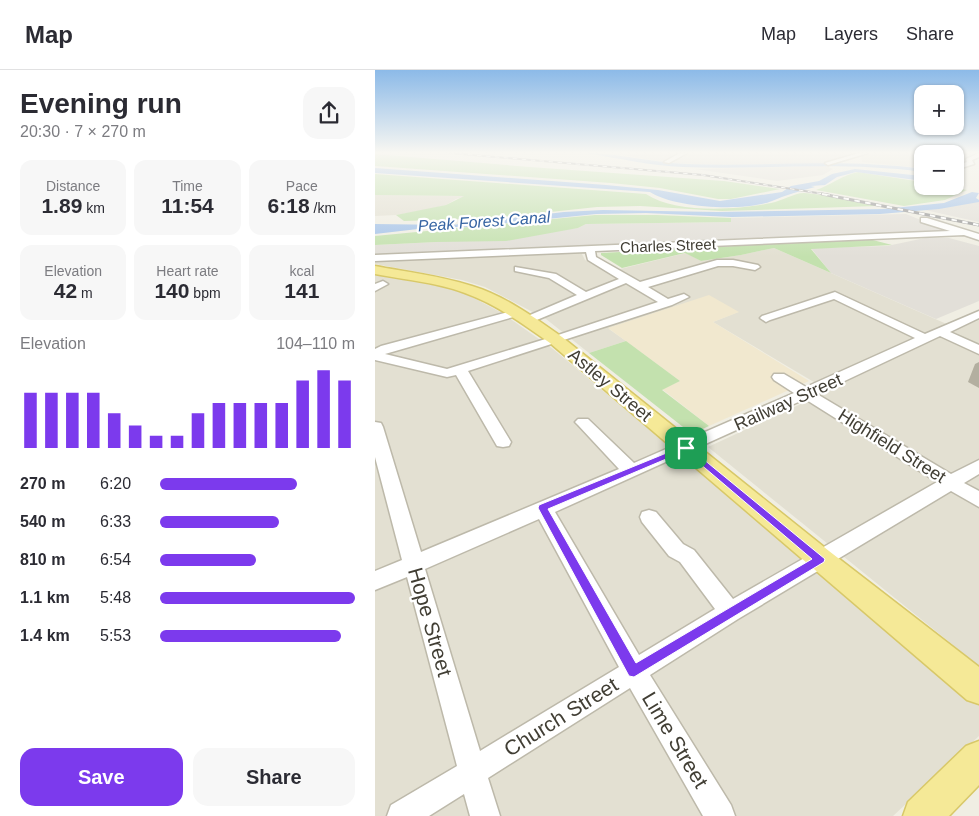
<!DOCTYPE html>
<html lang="en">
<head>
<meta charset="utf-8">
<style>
  :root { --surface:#fff; --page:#f7f7f7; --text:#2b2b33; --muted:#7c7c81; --line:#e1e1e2; --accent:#7c3aed }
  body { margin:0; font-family:Helvetica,sans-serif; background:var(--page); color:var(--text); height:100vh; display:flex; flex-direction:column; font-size:19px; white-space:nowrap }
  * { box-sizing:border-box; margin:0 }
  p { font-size:16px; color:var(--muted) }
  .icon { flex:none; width:28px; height:28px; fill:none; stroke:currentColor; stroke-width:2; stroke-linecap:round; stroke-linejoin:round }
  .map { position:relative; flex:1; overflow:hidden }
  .side { display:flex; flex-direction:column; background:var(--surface); width:375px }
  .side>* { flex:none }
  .tools { position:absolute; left:539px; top:15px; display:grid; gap:10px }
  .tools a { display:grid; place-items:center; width:50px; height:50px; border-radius:10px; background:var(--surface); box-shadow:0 1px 4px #0004; font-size:25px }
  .pin { position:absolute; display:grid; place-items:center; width:42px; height:42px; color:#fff; margin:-21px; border-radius:10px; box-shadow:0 2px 8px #0006 }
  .round { display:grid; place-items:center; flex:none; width:52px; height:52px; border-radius:15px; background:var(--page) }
  .headline { display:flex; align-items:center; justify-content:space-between; height:85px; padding:0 20px }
  h1 { font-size:28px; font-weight:800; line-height:38px }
  .figures { display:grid; grid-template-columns:repeat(3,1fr); gap:8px; height:85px; padding:5px 20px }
  .figures div { display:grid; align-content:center; border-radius:12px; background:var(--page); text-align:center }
  .figures b { font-size:21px; font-weight:800 }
  .figures small { font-size:14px; font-weight:400 }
  .figures p { font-size:14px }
  .chart { height:140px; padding:10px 20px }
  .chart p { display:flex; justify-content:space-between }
  .chart svg { width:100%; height:90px; margin-top:5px; stroke:var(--accent); stroke-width:6 }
  .primary-button { display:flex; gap:10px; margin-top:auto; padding:10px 20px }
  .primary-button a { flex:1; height:58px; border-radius:15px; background:var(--accent); color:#fff; font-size:20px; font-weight:800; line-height:58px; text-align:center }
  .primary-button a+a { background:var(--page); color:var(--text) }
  ul { padding:0 20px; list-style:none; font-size:16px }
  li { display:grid; grid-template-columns:80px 60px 1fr; align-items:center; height:38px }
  li i { height:12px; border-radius:6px; background:var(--accent) }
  header { display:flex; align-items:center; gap:30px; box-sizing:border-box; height:70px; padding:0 25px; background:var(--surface); border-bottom:1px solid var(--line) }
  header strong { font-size:24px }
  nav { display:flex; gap:28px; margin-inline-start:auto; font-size:18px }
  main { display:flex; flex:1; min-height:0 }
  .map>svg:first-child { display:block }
  .residential { fill:#e3e0d2 }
  .commercial { fill:#f1e8cf }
  .industrial { fill:#e2dfd8 }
  .green { fill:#c3e1ae }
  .water { fill:#a3c2e9 }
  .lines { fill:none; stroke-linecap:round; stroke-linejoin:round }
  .minor-casing { stroke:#bdb9aa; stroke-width:3 }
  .major-casing { stroke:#d8c869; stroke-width:3 }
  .minor { fill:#fff; fill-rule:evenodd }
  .major { fill:#f5e997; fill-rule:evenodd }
  .rail-far1-casing { stroke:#929292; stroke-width:2 }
  .rail-casing { stroke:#929292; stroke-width:3 }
  .rail-far1 { stroke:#fff; stroke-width:1; stroke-dasharray:4.5; stroke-linecap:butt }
  .rail { stroke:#fff; stroke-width:2; stroke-dasharray:5.5; stroke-linecap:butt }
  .wall { fill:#b3afa0 }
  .route { fill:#7c3aed; stroke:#fff; fill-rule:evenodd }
  .labels { text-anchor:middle; stroke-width:4.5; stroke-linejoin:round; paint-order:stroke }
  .far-street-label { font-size:15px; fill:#413e34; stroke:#fff }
  .far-water-label { font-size:16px; font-style:italic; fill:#3765a3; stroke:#fff }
  .street-label { font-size:18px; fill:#413e34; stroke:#fff }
  .near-street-label { font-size:21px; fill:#413e34; stroke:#fff }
</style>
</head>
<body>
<header>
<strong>Map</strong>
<nav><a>Map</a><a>Layers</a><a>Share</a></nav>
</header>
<main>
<section class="side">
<div class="headline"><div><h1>Evening run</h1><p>20:30 · 7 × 270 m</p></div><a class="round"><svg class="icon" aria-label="share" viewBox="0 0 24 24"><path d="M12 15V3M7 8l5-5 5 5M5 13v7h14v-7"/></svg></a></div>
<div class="figures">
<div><p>Distance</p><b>1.89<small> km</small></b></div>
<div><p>Time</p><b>11:54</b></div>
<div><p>Pace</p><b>6:18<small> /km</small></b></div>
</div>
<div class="figures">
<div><p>Elevation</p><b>42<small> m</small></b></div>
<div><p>Heart rate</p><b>140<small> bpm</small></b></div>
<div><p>kcal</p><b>141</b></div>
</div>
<div class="chart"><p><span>Elevation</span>104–110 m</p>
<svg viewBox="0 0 160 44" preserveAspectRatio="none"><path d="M5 44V17M15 44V17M25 44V17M35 44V17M45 44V27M55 44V33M65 44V38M75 44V38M85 44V27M95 44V22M105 44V22M115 44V22M125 44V22M135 44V11M145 44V6M155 44V11"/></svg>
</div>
<ul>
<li><b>270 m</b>6:20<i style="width:70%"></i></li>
<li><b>540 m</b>6:33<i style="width:61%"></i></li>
<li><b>810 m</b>6:54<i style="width:49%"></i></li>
<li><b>1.1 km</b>5:48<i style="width:100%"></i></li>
<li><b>1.4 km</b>5:53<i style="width:93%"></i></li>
</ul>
<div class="primary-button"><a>Save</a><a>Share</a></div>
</section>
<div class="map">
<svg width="604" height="746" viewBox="0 0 604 746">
  <rect width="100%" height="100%" fill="#f0eee3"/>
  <!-- residential -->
  <g class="residential">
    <path d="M499 83H547L552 84H548L547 98 487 92 486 86Z"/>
    <path d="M0 125 91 126 81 129 71 135 51 140 21 145 0 146Z"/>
    <path d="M399 178 583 259 604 250V596L333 377 454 321 338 252 363 242 234 259 251 271 214 283 171 249 110 217 87 210 0 194V191L206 182 210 190 233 202 311 183 326 191 366 185Z"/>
    <path d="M0 203 82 219 127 243 178 279 604 635V666L518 746H0Z"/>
  </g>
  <!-- commercial -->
  <path class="commercial" d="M334 225 364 242 338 252 434 311 334 356 287 319 305 311 233 258Z"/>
  <!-- industrial -->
  <g class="industrial">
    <path d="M235 83H483L449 92V94L345 95 295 93Z"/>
    <path d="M451 96 458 99 448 105 402 111 320 99Z"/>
    <path d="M600 132H604V152L550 140Z"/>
    <path d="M531 144 573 161 0 186V175L61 172 203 158 211 154 356 152V148Z"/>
    <path d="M550 168H574L604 176V231L561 249 456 203 436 178 512 176Z"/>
  </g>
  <!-- green -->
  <g class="green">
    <path d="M0 84 155 97 349 111 405 119 356 129H343L285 118 236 113 0 96Z"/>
    <path d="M483 102 547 112 548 116H571L592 120 570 130 529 136 441 120C456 115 467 105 483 102Z"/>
    <path d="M0 104 271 124C301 144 362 140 396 133 407 131 419 123 429 123 449 124 481 133 502 136L347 141 265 136 222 137 119 148 29 151 21 145 71 135 89 126 0 125Z"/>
    <path d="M220 145H282L356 148V152L211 154 203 158 131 171 61 172 0 175V166Z"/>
    <path d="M494 169 517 175 436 179 456 203 399 178 366 185 326 191 310 183 247 198 226 185V183Z"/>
    <path d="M251 271 305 311 287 320 334 356 317 364 214 283Z"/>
  </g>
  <!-- water -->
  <g class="water">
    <path d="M210 83C245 83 278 93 312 94 391 97 469 88 547 99V102C468 91 388 100 308 97 276 96 243 88 210 83Z"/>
    <path d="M0 98 231 115 283 120 345 131 407 122 416 116 444 111 457 104 480 99 547 106 548 111 481 102 462 107 450 115 436 116 440 117C425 121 411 125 397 131 370 142 299 138 275 122L0 103Z"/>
    <path d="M597 122 604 123 601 128 604 130V132L564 139 505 144 357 147 271 143 221 144 93 157H60L0 164V154L77 155 189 142 228 140 342 142 508 139 569 133Z"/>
  </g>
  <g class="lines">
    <!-- minor casing -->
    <g class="minor-casing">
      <g id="minor">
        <path d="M305 83H312L294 93 289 92Z"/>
        <path d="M484 83H493L453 95 450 93Z"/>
        <path d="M548 83H558L559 84H549Z"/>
        <path d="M604 83V87L597 90 599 94 580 100V96L592 92 591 89Z"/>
        <path d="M546 148H552L604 164V170L589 165 220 181 221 187 265 212 342 190H358L383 195 385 197 380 200 358 196H343L273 217 293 229 309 224 314 227 297 235 93 301 136 372 134 376 128 377 122 376 81 305 72 307 0 290V279L6 276 137 241H145L147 243 145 245 10 284 72 299 177 267 283 232 251 213 152 254 148 252 146 250 148 248 202 225 174 208 140 201V197L181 204 211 222 244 209 213 190 211 182 0 191V185L575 161 546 152Z"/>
        <path d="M8 211 13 214 0 221V214Z"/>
        <path d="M460 222 550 264 604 241V248L575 262 604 275V284L565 266 442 324 576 404 604 390V404L589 413 604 421V437L576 421 363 549 275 605 356 735 360 746H328L255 618 113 708 125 746H95L89 724 54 746H12L16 735 82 696 32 507 0 520V501L27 490 0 387V352L6 353 8 357 46 482 244 399 203 355 200 352 203 349H213L259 393 419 323 399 310 397 307 399 304H409L431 317 540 268 459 229 395 250 391 252 385 248 387 246ZM430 329 562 412 358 529 319 480 308 474 281 442 274 440 267 442 265 447 267 452 294 486 305 492 340 539 264 585 180 442ZM164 449 244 597 105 681 50 499Z"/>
      </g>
    </g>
    <!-- major casing -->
    <g class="major-casing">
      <g id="major">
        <path d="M0 196C32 202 66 206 97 216 130 226 159 247 187 267L454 481 604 597V634L592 630 175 273C148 254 121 234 90 223 61 212 30 210 0 204Z"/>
        <path d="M604 671V715L574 746H528L533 732 591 676Z"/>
      </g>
    </g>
    <!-- minor -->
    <use href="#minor" class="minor"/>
    <!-- major -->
    <use href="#major" class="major"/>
    <!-- rail-far1 casing -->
    <g class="rail-far1-casing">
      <path id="rail-far1" d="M75 83 328 105 455 125"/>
    </g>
    <!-- rail casing -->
    <g class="rail-casing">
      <path id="rail" d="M447 124 604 155"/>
    </g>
    <!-- rail-far1 -->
    <use href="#rail-far1" class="rail-far1"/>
    <!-- rail -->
    <use href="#rail" class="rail"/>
  </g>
  <!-- wall -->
  <path class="wall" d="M604 292V318L593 312 600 294Z"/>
  <!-- sky -->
  <linearGradient id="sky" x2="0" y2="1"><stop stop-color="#8cbae8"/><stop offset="0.44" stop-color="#f8f7f2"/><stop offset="1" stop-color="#f8f7f2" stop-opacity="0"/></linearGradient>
  <rect width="604" height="187" fill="url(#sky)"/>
  <!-- route -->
  <path class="route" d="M311 375 450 489 449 492 259 607 254 606 163 438 164 435ZM310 381 437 489 261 593 173 439Z"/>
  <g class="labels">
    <!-- far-street labels -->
    <g class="far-street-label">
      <text transform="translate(293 176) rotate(-2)" y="5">Charles Street</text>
    </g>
    <!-- far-water labels -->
    <g class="far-water-label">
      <text transform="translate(109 151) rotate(-4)" y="6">Peak Forest Canal</text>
    </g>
    <!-- street labels -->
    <g class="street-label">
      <text transform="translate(235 315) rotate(40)" y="6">Astley Street</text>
      <text transform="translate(413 332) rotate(-24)" y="6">Railway Street</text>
      <text transform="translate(517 376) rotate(32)" y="6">Highfield Street</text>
    </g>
    <!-- near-street labels -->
    <g class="near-street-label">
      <text transform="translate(55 552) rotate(74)" y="7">Hope Street</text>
      <text transform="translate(186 647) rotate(-32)" y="7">Church Street</text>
      <text transform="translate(300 670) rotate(59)" y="7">Lime Street</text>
    </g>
  </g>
</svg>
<div class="tools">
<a>+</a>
<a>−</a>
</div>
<div class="pin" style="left:311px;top:378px;background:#1e9e55"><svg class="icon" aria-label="arrive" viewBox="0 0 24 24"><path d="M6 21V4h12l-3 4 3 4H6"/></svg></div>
</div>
</main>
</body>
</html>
